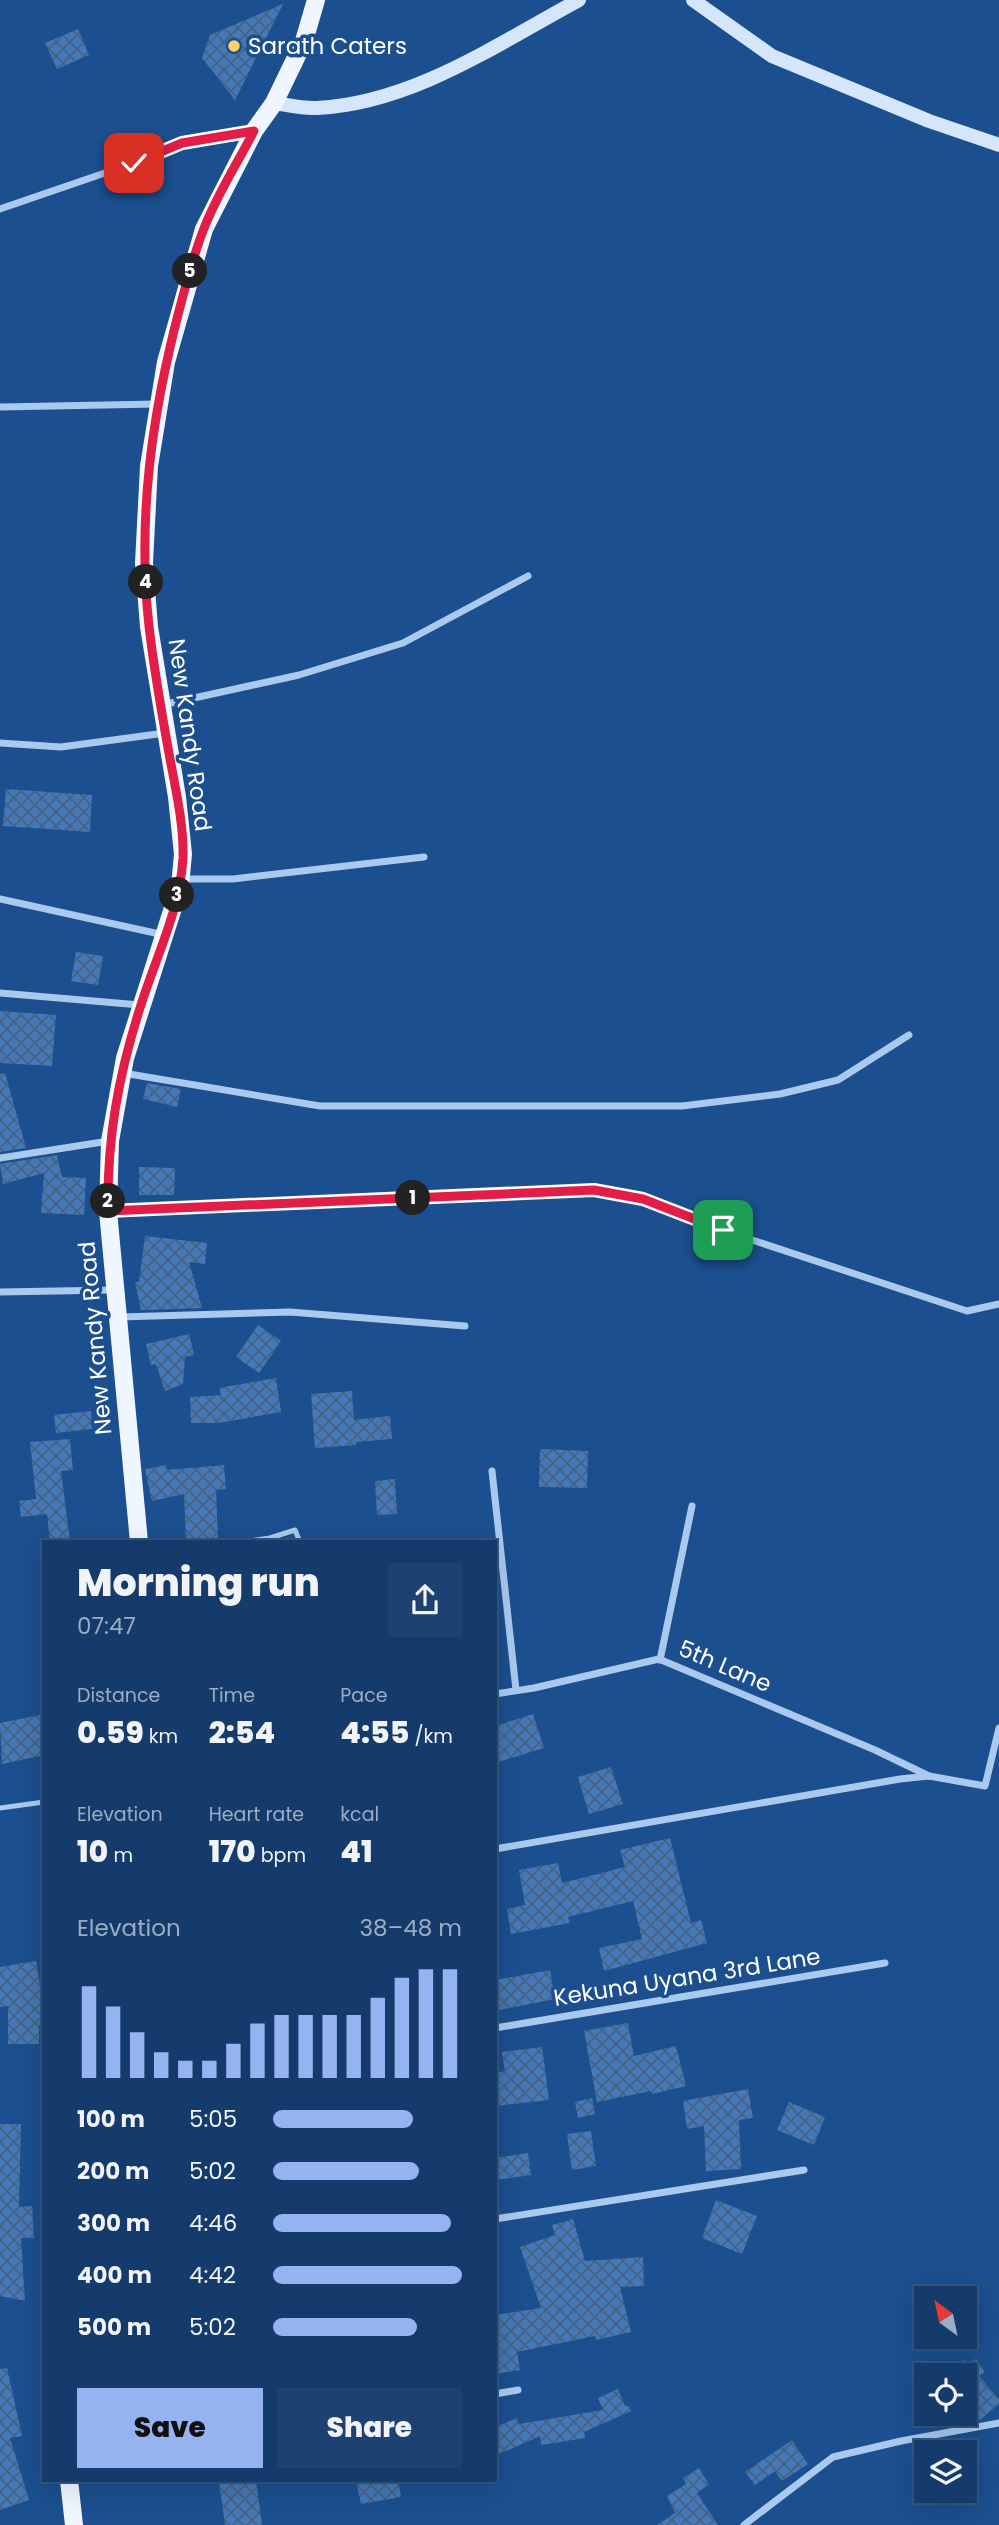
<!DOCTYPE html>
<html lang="en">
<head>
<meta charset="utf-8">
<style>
  :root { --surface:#143b6b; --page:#1d4271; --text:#f1f3f6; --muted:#9dadc1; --line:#33557e; --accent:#95b2f1 }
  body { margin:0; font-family:Poppins,sans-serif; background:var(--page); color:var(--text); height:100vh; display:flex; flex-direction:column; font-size:26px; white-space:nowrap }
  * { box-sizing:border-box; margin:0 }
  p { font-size:23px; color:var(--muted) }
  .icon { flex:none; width:38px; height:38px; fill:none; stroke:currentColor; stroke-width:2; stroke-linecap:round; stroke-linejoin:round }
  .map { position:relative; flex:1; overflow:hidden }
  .sheet { position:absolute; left:42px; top:1540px; width:455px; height:942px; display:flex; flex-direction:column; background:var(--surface); border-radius:0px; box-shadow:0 7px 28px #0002,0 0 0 2px var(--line) }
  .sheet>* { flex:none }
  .needle { width:46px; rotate:327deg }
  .tools { position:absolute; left:914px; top:2286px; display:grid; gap:14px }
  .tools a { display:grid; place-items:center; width:63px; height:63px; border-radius:0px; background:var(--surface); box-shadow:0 7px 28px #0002,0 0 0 2px var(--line); font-size:35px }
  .pin { position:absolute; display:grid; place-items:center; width:60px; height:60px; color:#fff; margin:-30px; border-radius:14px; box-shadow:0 4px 10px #0006 }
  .km { position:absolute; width:35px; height:35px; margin:-18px; border-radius:50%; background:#222; color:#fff; font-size:19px; line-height:35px; text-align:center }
  .round { display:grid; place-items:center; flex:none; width:74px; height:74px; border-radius:0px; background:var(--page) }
  .summary { display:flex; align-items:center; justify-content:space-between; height:119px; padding:0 35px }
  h1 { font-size:38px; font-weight:800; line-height:52px }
  .figures { display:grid; grid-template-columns:repeat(3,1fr); gap:10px; height:119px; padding:7px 35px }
  .figures div { display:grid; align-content:center }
  .figures b { font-size:30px; font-weight:800 }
  .figures small { font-size:19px; font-weight:400 }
  .figures p { font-size:19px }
  .chart { height:196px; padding:14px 35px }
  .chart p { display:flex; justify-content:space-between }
  .chart svg { width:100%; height:126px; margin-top:7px; stroke:var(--accent); stroke-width:6 }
  .cta { display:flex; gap:14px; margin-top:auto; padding:14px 35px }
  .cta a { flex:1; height:80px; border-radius:0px; background:var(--accent); color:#111; font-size:28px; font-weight:800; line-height:80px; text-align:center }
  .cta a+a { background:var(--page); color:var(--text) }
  ul { padding:0 35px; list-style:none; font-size:23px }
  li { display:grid; grid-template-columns:112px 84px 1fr; align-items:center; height:52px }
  li i { height:18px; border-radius:9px; background:var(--accent) }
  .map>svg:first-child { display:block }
  .building { fill:url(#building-cross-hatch) }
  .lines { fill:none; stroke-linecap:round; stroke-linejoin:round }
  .lane { stroke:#a9c9ee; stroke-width:5 }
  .street { stroke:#a9c9ee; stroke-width:7 }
  .secondary { stroke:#d6e6fa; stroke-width:14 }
  .primary { stroke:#f0f6ff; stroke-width:18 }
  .route-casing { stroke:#fff; stroke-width:14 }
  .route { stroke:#e11d48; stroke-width:9 }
  .poi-dot { fill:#ffd166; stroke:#1b4f8f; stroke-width:2.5 }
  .labels { text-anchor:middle; stroke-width:7; stroke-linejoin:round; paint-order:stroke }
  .poi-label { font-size:23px; fill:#fff; stroke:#1b4f8f; text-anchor:start }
  .street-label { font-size:23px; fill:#fff; stroke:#1b4f8f }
</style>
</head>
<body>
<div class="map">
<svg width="999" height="2525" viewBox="0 0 999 2525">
  <defs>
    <pattern id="building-cross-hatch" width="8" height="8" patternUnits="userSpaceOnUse" patternTransform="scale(1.75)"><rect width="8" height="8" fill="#4478b7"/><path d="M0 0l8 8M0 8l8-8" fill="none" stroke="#486282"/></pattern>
  </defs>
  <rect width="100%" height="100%" fill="#1b4f8f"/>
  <!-- building -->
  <g class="building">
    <path d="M283 4 235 100 202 58 210 35Z"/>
    <path d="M78 29 89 55 57 69 45 43Z"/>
    <path d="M6 789 92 795 90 832 3 826Z"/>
    <path d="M76 952 103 956 98 985 71 981Z"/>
    <path d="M0 1011 56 1015 52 1066 0 1063Z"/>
    <path d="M5 1073 26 1148 0 1152V1074Z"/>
    <path d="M147 1083 181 1089 177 1107 143 1099Z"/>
    <path d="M57 1155 62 1177 86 1178 84 1215 41 1213 44 1173 3 1184 0 1164Z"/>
    <path d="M139 1167 175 1168 174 1195H139Z"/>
    <path d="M145 1236 207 1243 205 1264 189 1262 202 1308 141 1310 135 1282H139Z"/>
    <path d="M258 1325 281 1341 259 1373 236 1357Z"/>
    <path d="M189 1334 194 1355 185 1357 183 1384 165 1391 156 1364 151 1365 146 1344Z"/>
    <path d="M276 1378 281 1412 219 1423H191L190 1397 221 1395 219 1388Z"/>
    <path d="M352 1391 354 1420 390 1416 392 1439 356 1442V1445L315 1448 311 1394Z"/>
    <path d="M91 1411 92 1429 56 1433 54 1415Z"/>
    <path d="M70 1439 73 1470 61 1471 70 1542H50L47 1514 21 1517 19 1501 36 1499 30 1442Z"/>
    <path d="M540 1449 588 1451 587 1488 539 1487Z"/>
    <path d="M166 1465 167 1470 224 1465 226 1489 216 1490 218 1539 186 1540 184 1494 152 1501 145 1469Z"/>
    <path d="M395 1479 397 1514 377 1515 375 1481Z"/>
    <path d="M533 1714 544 1748 495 1763V1726Z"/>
    <path d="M40 1715 44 1731V1755L2 1764 0 1723Z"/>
    <path d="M611 1767 623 1804 589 1814 578 1777Z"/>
    <path d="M670 1838 691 1923 701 1920 707 1943 604 1971 599 1948 642 1939 633 1901 568 1917 570 1923 511 1934 507 1909 525 1905 519 1870 558 1863 562 1883 625 1867 620 1850Z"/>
    <path d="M36 1961 44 2012V2025H39V2044H8V2006L0 2007V1967Z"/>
    <path d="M550 1970 555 1999 499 2010 495 1980Z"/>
    <path d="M628 2023 634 2056 676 2046 686 2086 652 2094 651 2091 597 2102 584 2031Z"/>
    <path d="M542 2047 549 2100 495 2106V2073L505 2071 502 2052Z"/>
    <path d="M748 2089 753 2118 739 2120 741 2169 706 2171 704 2126 687 2129 683 2101Z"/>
    <path d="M592 2098 595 2114 578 2118 575 2102Z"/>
    <path d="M789 2102 825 2117 814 2145 777 2130Z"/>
    <path d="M0 2124H21L19 2207 32 2206 34 2238H21L25 2301 0 2296Z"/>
    <path d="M591 2131 596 2166 572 2170 567 2134Z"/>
    <path d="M528 2153 531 2175 495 2180V2158Z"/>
    <path d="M716 2200 757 2216 742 2254 702 2238Z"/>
    <path d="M573 2219 585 2261 643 2257 644 2286 620 2287 631 2332 596 2340 595 2336 517 2352 520 2370 495 2374V2315L541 2308 520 2247 555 2235 552 2225Z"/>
    <path d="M964 2359 968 2364 976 2359 985 2372 979 2376 999 2399V2404L980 2420 964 2403Z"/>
    <path d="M7 2368 22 2436 10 2438 29 2500 0 2510V2369Z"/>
    <path d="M618 2389 625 2406H629L631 2411 584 2432 585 2438 541 2445 540 2436 495 2456V2427L517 2418 519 2424 603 2410 598 2398Z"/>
    <path d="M792 2440 808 2464 782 2481 775 2471 755 2485 745 2472Z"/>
    <path d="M699 2468 709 2485 697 2493 718 2525H657L675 2513 667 2496 686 2484 683 2478Z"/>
    <path d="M235 2480H256L262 2525H225L219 2482Z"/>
    <path d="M356 2480H398L401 2497 361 2504Z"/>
  </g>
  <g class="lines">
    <!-- lane -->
    <g class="lane">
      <path d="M242 1542 270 1538 295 1530 300 1542"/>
      <path d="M0 1808 44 1802"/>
    </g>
    <!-- street -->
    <g class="street">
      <path d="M0 209 134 163 182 143 250 132"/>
      <path d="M0 407 157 404"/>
      <path d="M162 705 299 675 403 643 528 576"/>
      <path d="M0 743 61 747 165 733"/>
      <path d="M181 879H233L424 857"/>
      <path d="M0 899 164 935"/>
      <path d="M0 993 140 1005"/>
      <path d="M123 1073 320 1106H682L780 1094 838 1080 909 1035"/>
      <path d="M0 1158 109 1141"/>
      <path d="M109 1211 594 1190 643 1199 722 1230 967 1311 999 1304"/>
      <path d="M0 1292 114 1290"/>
      <path d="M120 1317 290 1312 465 1326"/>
      <path d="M492 1471 516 1690"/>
      <path d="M660 1660 692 1506"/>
      <path d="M495 1694 534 1688 659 1659 875 1750 929 1776"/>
      <path d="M495 1849 900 1779 929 1776 985 1786 999 1728"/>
      <path d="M495 2028 885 1963"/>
      <path d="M495 2219 804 2170"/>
      <path d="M495 2394 518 2390"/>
      <path d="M744 2525 833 2457 901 2441 999 2423"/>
    </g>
    <!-- secondary -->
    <g class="secondary">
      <path d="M693 0 772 56 929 121 999 145"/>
      <path d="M274 103C288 105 303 109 317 108 413 103 497 44 579 0"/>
    </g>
    <!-- primary -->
    <g class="primary">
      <path d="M139 1542 108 1211 110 1141 125 1058 180 886 183 854 177 797 149 627 144 563 149 466 166 362 204 229 254 131 274 103 304 41 316 0"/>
      <path d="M69 2480 74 2525"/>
    </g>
  </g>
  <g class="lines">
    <!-- route casing -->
    <g class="route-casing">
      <path id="route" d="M134 163 182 143 254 131C237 164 216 196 203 231 193 257 186 284 179 311 152 414 137 519 149 626 154 670 162 715 170 759 176 791 184 826 183 858 180 911 155 959 140 1008 118 1077 107 1139 108 1211L594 1190 643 1199 723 1230"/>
    </g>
    <!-- route -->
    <use href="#route" class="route"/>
  </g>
  <!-- markers -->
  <circle class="poi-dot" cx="234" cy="46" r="7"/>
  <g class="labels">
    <!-- poi labels -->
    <g class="poi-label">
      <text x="248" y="54">Sarath Caters</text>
    </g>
    <!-- street labels -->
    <g class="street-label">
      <text transform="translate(190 735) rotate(82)" y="8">New Kandy Road</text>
      <text transform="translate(95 1338) rotate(-95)" y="8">New Kandy Road</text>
      <text transform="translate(725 1666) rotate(23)" y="8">5th Lane</text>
      <text transform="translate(687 1977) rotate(-9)" y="8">Kekuna Uyana 3rd Lane</text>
    </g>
  </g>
</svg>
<div class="tools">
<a><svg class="needle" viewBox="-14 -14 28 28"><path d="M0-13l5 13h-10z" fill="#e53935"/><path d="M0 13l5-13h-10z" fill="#9dadc1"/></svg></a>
<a><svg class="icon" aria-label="locate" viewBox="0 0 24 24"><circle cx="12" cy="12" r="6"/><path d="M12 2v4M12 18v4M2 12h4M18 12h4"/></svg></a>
<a><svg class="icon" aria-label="layers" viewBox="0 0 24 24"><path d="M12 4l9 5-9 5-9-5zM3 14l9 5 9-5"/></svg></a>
</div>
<div class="pin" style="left:723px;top:1230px;background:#1e9e55"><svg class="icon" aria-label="arrive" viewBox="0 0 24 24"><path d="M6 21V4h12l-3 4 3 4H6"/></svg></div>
<div class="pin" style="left:134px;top:163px;background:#d93025"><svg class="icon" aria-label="check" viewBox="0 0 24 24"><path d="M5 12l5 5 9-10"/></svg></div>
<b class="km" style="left:413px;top:1198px">1</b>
<b class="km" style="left:108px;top:1201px">2</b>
<b class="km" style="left:177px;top:895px">3</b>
<b class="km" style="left:146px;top:582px">4</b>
<b class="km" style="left:190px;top:271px">5</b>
<section class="sheet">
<div class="summary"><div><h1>Morning run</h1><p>07:47</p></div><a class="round"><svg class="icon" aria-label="share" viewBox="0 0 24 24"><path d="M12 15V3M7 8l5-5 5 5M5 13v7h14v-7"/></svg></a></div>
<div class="figures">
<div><p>Distance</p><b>0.59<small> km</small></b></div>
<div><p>Time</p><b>2:54</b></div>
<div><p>Pace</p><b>4:55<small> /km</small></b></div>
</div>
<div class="figures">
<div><p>Elevation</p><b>10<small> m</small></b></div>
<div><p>Heart rate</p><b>170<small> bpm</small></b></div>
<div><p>kcal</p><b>41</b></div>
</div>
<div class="chart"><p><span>Elevation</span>38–48 m</p>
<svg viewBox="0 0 160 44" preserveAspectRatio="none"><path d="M5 44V12M15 44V19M25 44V28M35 44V35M45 44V38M55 44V38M65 44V32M75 44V25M85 44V22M95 44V22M105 44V22M115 44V22M125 44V16M135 44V9M145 44V6M155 44V6"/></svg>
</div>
<ul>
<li><b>100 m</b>5:05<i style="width:74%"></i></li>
<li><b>200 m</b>5:02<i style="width:77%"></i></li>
<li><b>300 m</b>4:46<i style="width:94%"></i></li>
<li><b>400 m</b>4:42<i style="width:100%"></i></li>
<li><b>500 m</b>5:02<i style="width:76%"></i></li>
</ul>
<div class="cta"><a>Save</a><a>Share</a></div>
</section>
</div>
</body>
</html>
